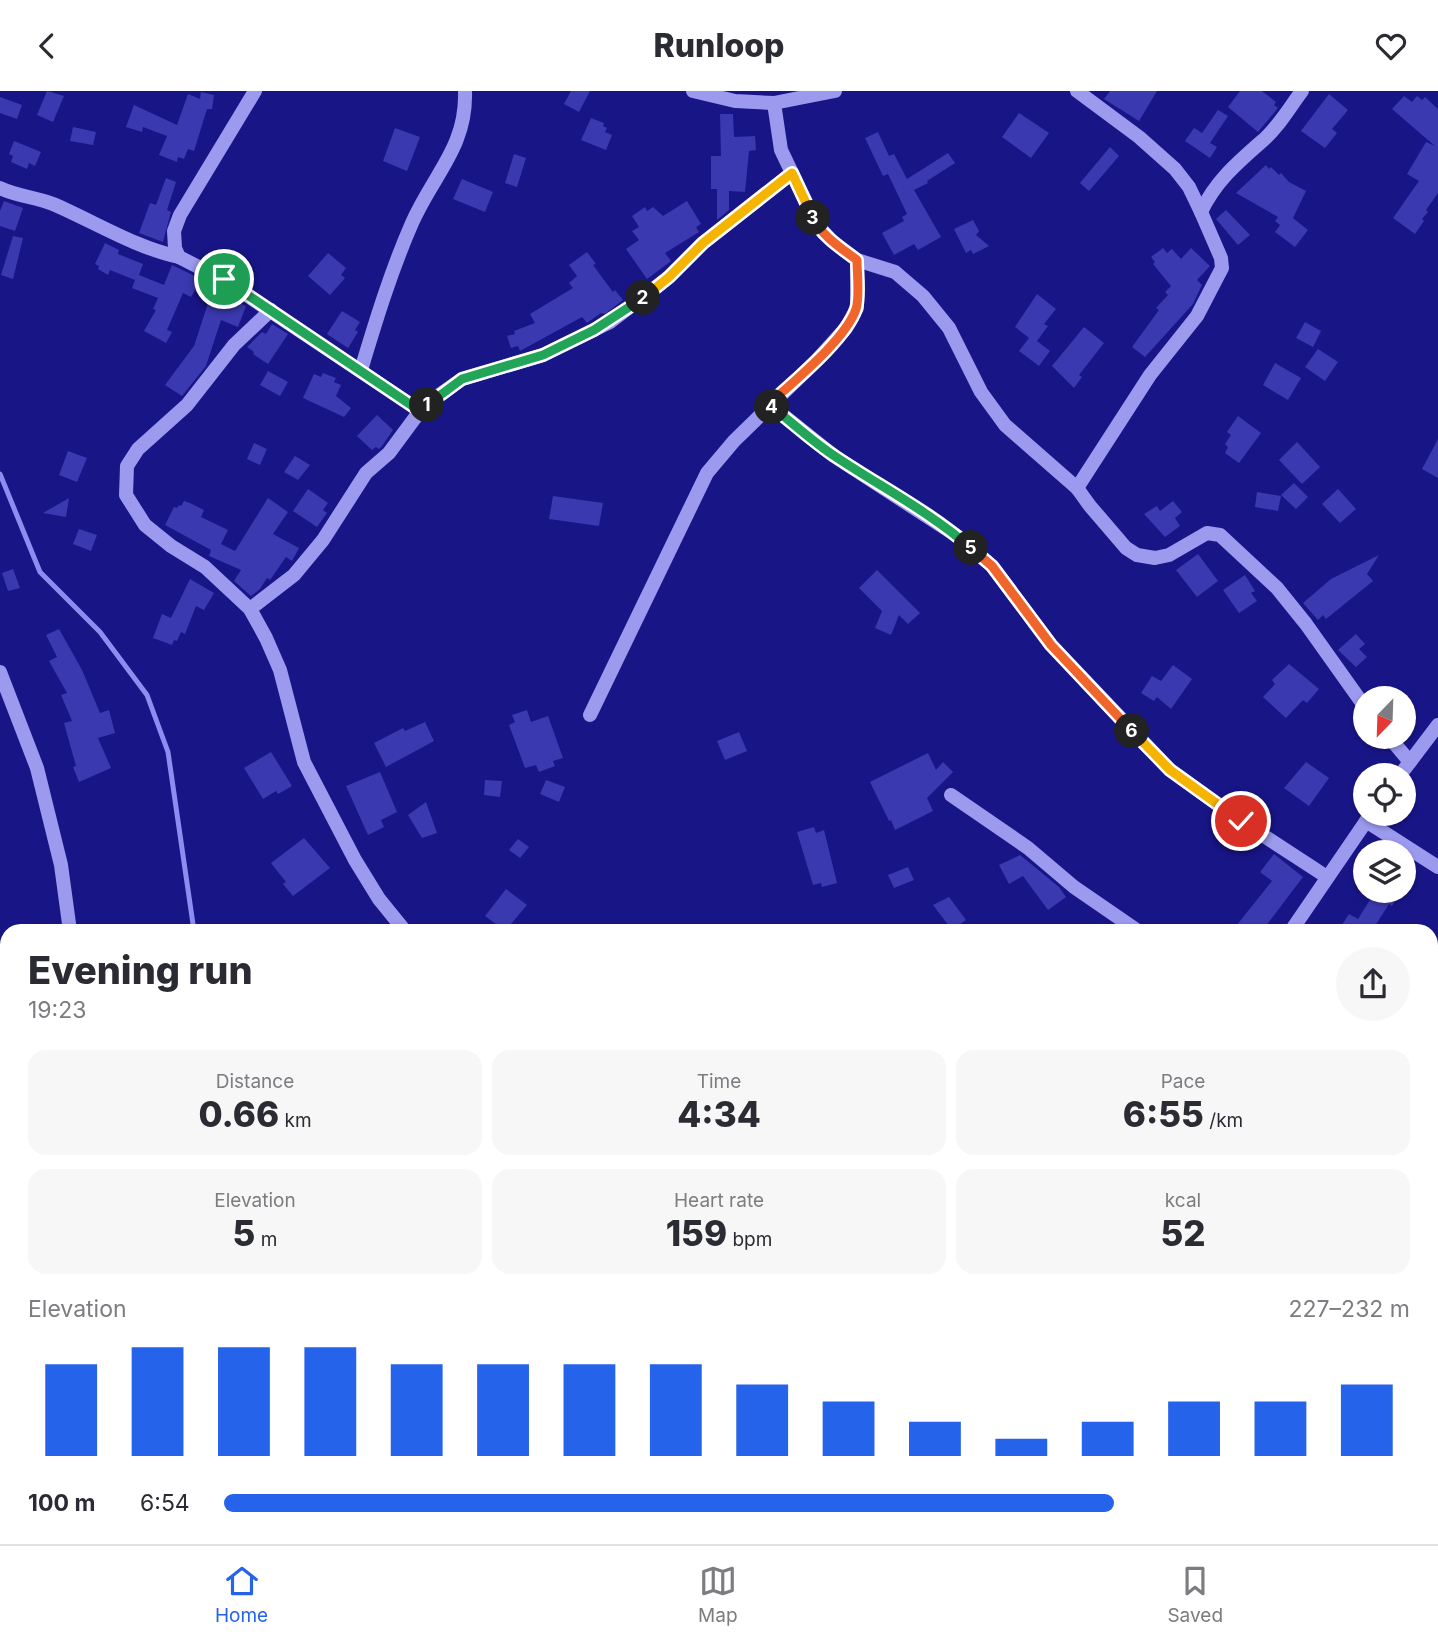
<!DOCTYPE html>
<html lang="en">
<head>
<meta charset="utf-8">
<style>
  :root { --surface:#fff; --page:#f7f7f7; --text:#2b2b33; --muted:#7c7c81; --line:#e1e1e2; --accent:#2563eb }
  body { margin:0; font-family:Inter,sans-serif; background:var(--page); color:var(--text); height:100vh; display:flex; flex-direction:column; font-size:26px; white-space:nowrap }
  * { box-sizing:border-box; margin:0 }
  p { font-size:23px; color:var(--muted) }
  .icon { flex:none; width:38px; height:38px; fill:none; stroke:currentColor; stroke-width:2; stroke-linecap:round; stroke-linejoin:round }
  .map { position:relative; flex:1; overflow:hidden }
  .details { position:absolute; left:0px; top:833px; width:1438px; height:621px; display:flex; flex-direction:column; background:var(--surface); border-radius:21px 21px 0 0; box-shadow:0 2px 5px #0004 }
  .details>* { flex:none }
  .needle { width:46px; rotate:203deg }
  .tools { position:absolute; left:1353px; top:595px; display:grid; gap:14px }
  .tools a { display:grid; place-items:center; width:63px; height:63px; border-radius:50%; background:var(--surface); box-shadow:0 2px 5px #0004; font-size:35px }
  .pin { position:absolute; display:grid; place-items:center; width:60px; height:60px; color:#fff; margin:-30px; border:4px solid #fff; border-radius:50%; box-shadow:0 2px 7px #0007 }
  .km { position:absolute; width:35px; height:35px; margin:-18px; border-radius:50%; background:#222; color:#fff; font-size:19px; line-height:35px; text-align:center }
  .round { display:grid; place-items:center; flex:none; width:74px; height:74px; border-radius:37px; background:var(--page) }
  .headline { display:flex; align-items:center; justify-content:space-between; height:119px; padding:0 28px }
  h1 { font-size:38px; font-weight:800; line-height:52px }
  .figures { display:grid; grid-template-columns:repeat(3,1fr); gap:10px; height:119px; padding:7px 28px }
  .figures div { display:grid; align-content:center; border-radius:18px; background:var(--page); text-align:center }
  .figures b { font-size:35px; font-weight:800 }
  .figures small { font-size:19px; font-weight:400 }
  .figures p { font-size:19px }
  .chart { height:196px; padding:14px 28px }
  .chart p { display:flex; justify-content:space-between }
  .chart svg { width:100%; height:126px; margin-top:7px; stroke:var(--accent); stroke-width:6 }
  ul { padding:0 28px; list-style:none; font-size:23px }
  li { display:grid; grid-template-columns:112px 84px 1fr; align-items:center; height:52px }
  li i { height:18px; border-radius:9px; background:var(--accent) }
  header { display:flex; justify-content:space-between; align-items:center; height:91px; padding:0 28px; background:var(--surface); font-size:32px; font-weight:800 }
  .tab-bar { display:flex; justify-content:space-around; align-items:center; height:98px; border-top:2px solid var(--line); background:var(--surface); font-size:19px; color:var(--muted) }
  .tab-bar a { display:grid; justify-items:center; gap:4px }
  .tab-bar .selected { color:var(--accent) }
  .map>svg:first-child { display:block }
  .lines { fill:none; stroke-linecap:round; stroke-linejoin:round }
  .stream { stroke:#8c8cf1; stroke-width:5 }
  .building { fill:#3b39af }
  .minor { stroke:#9b9aee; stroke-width:14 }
  .tertiary { stroke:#9b9aee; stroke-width:14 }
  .split-1-casing { stroke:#fff; stroke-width:14 }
  .split-2-casing { stroke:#fff; stroke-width:14 }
  .split-3-casing { stroke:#fff; stroke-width:14 }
  .split-4-casing { stroke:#fff; stroke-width:14 }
  .split-5-casing { stroke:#fff; stroke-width:14 }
  .split-6-casing { stroke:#fff; stroke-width:14 }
  .split-7-casing { stroke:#fff; stroke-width:14 }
  .split-1 { stroke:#22a559; stroke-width:9 }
  .split-2 { stroke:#22a559; stroke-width:9 }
  .split-3 { stroke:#f5b400; stroke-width:9 }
  .split-4 { stroke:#f0652b; stroke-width:9 }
  .split-5 { stroke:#22a559; stroke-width:9 }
  .split-6 { stroke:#f0652b; stroke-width:9 }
  .split-7 { stroke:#f5b400; stroke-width:9 }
</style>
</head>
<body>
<header><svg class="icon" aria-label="back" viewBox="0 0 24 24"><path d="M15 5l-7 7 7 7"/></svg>Runloop<svg class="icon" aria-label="heart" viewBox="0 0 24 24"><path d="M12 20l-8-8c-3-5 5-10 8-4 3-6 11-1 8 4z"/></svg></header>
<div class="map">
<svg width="1438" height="1453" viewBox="0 0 1438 1453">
  <rect width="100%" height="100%" fill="#181587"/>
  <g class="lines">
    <!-- stream -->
    <g class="stream">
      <path d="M0 383 40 481 100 541 147 604 168 661 194 840"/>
      <path d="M542 1447 547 1453"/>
    </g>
  </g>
  <!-- building -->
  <g class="building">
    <path d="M47 0 64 5 53 31 37 24Z"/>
    <path d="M571 0H590L579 21 564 13Z"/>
    <path d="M1110 0H1157L1139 30 1104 8Z"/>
    <path d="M1240 0H1262L1276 11 1274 14 1278 17 1258 41 1228 16Z"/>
    <path d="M201 1 214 4 212 18H207L194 60 188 58 184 68 178 66 177 71 159 64 167 45 143 36 142 41 126 36 134 14 177 34 188 3 200 8Z"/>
    <path d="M1329 3 1348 19 1332 38 1337 42 1325 57 1301 40Z"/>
    <path d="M1404 5 1412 11 1417 5 1422 9 1425 6 1438 18V102L1426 119 1428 121 1422 128 1424 130 1415 143 1393 127 1419 90 1407 83 1426 51 1435 55 1392 18Z"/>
    <path d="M0 6 22 14 17 28 0 22Z"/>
    <path d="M1218 19 1228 25 1210 52 1217 56 1210 67 1185 50 1194 37 1202 42Z"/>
    <path d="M1019 22 1049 42 1031 67 1002 46Z"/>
    <path d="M720 23H733L734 46 755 45 756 59 749 60 745 101 729 100V119L717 129V98H711V65H721Z"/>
    <path d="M591 27 604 32 603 35 607 37 605 41 612 44 606 59 581 49Z"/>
    <path d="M73 36 96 41 93 54 70 50Z"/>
    <path d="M395 37 420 46 407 80 383 70Z"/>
    <path d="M878 41 889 65 894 63 907 88 948 62 955 72 927 90 928 92 914 99 941 146 918 159 914 153 894 164 882 142 904 130 902 126 907 123 888 83 883 85 865 47Z"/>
    <path d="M14 50 41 61 35 75 29 72 27 78 11 71 13 65 9 63Z"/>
    <path d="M1110 56 1119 65 1089 100 1080 92Z"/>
    <path d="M514 63 526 67 517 96 505 92Z"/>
    <path d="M1266 74 1269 78 1271 76 1279 84 1281 82 1289 91 1306 100 1293 127 1308 139 1295 156 1275 141 1280 134 1275 130 1278 126 1236 102Z"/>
    <path d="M166 87 176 91 167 119 171 121 163 151 139 142 150 112 156 114Z"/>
    <path d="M462 88 493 101 485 121 453 108Z"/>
    <path d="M4 110 23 117 15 140 0 135V120Z"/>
    <path d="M687 110 701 133 696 136 699 141 665 162 671 170 647 188 626 158 639 149 632 140 639 136 632 125 645 116 647 120 653 116 663 125Z"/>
    <path d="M1226 119 1250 144 1238 154 1216 128Z"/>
    <path d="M973 129 979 140 976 144 989 155 973 163 971 159 966 162 954 138Z"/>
    <path d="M13 145 23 147 13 188 1 184Z"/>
    <path d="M105 152 119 159 118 163 143 173 139 184 164 194 172 174 197 186 194 192 198 194 191 206 183 202 167 239 172 241 166 252 144 240 156 219 153 218 158 207 132 197 135 189 110 179 108 184 98 178 99 175 95 173Z"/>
    <path d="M1163 157 1167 162 1172 158 1181 168 1191 157 1210 175 1197 189 1202 194 1193 213 1145 266 1132 256 1159 219 1156 217 1168 204 1165 201 1171 195 1153 173 1155 171 1151 166Z"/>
    <path d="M587 161 596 173 593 174 613 201 615 199 623 209 605 223 601 222 587 232 582 226 520 260 518 255 511 257 507 245 515 243 514 240 535 232 530 223 573 197 569 192 577 185 569 174Z"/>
    <path d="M328 162 346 177 341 184 345 187 330 204 308 185Z"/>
    <path d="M212 200 246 215 238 236 221 229 206 275 182 305 165 294 194 255Z"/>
    <path d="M1037 203 1056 218 1044 233 1048 235 1037 250 1050 260 1039 275 1019 260 1029 247 1015 236Z"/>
    <path d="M342 220 360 231 355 239 358 241 348 257 327 243Z"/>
    <path d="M1305 231 1321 240 1313 256 1296 247Z"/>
    <path d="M272 233 288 243 268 273 253 263 254 261 247 256 262 241 266 243Z"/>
    <path d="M1084 236 1104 252 1079 284 1082 286 1074 297 1052 275Z"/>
    <path d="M1318 258 1338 271 1325 290 1305 276Z"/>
    <path d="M1275 272 1301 287 1288 309 1263 294Z"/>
    <path d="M268 280 288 291 280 305 260 294Z"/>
    <path d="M323 282 336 287 334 291 341 294 336 305 351 317 344 326 303 307 314 283 321 286Z"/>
    <path d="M377 324 393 339 382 355 379 358 376 356 372 359 357 345Z"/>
    <path d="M1238 325 1261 342 1239 372 1225 362 1228 356 1225 353 1231 344 1227 341Z"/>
    <path d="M1438 348V387L1422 378Z"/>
    <path d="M1297 351 1320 376 1302 393 1279 369Z"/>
    <path d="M254 352 267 358 260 374 247 368Z"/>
    <path d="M68 360 87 367 77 391 59 384Z"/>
    <path d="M295 365 310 374 298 389 284 381Z"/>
    <path d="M1294 392 1308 406 1296 418 1281 404Z"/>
    <path d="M308 398 328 412 323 419 327 422 317 436 293 420Z"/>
    <path d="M1338 398 1356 418 1340 432 1322 413Z"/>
    <path d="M1257 401 1281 405 1278 420 1255 416Z"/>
    <path d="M553 405 603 412 599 435 549 428Z"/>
    <path d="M69 407 66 426 43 422Z"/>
    <path d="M268 407 288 421 273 443 299 457 292 470 286 466 270 489 267 487 260 498 251 505 234 490 241 479 209 465 211 459 165 434 174 416 177 417 179 414 181 415 184 410 190 412 204 419 201 426 228 439 221 453 235 460Z"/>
    <path d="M1173 410 1182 421 1175 427 1180 435 1165 446 1144 423 1157 415 1160 420Z"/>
    <path d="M79 438 97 444 91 460 73 453Z"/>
    <path d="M1198 463 1218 490 1197 506 1176 479Z"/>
    <path d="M1379 464 1367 483 1373 490 1326 528 1323 524 1318 529 1303 512 1331 488Z"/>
    <path d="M13 478 20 497 8 500 2 482Z"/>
    <path d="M877 479 920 522 908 533 899 524 891 544 875 537 882 520 859 497Z"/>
    <path d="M1245 484 1255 500 1251 502 1257 510 1239 522 1223 499Z"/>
    <path d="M190 488 214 502 204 519 196 515 185 543 181 541 177 550 174 549 172 554 153 547 162 523 171 527Z"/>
    <path d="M59 538 82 579 100 622 109 619 115 642 98 647 111 677 79 691 73 676 76 675 64 632 72 630 61 604 67 602 49 570 57 566 46 544Z"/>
    <path d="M1356 543 1365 553 1359 558 1367 566 1356 576 1338 559Z"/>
    <path d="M1289 573 1319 598 1307 612 1303 609 1286 627 1263 606 1275 593 1272 589Z"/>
    <path d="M1173 574 1192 588 1171 618 1157 606 1154 610 1141 602 1152 585 1161 590Z"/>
    <path d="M527 619 531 631 548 625 563 667 553 670 555 675 539 681 536 674 525 677 509 634 515 631 512 624Z"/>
    <path d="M425 631 434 650 386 676 374 652 403 637 405 640Z"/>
    <path d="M739 641 747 660 725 669 717 650Z"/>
    <path d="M271 661 292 695 278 703 276 700 263 708 244 677Z"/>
    <path d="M928 662 936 679 943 671 953 681 927 707 933 720 895 739 891 729 889 730 870 691Z"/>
    <path d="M1306 671 1329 687 1309 715 1284 697Z"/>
    <path d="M380 681 397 721 381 729 384 736 368 744 346 695Z"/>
    <path d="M485 689 502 690 500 706 484 704Z"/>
    <path d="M546 689 565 696 559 711 540 703Z"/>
    <path d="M426 711 437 742 422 747 408 724Z"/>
    <path d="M814 736 816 742 824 739 837 792 822 796 821 792 813 794 797 741Z"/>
    <path d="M304 747 330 777 293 805 283 793 286 791 271 772Z"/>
    <path d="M518 748 529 756 520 767 509 759Z"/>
    <path d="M1274 763 1303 786 1262 840H1232L1272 790 1260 781Z"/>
    <path d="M1020 764 1059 796 1066 806 1048 819 1023 785 1009 793 999 774Z"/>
    <path d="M908 776 914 789 894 797 888 784Z"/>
    <path d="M506 798 527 814 505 840 485 825Z"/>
    <path d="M1367 800H1401L1392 815 1389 813 1373 838 1377 840H1338L1349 823 1358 828 1373 804Z"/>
    <path d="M949 806 966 829 952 839 933 814Z"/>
  </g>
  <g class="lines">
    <!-- minor -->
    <g class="minor">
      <path d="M255 0 180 124 174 140 175 157 179 166 224 189 420 320"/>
      <path d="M693 0 735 10 774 12 835 0"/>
      <path d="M1077 0 1139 46 1175 78 1189 96 1201 121 1221 167 1222 177 1197 225 1150 284 1077 397"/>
      <path d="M774 12 781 59 817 134 832 150 857 169 895 181 923 205 949 237 981 301 1005 334 1077 397 1090 415 1126 457 1137 464 1155 467 1169 464 1207 442 1220 444 1277 497 1306 533 1365 616"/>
      <path d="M0 97C17 105 35 106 53 113 95 131 134 156 179 166"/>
      <path d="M1201 121C1215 91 1237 72 1261 51 1278 37 1289 17 1302 0"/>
      <path d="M271 219 234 254 187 314 138 358 127 375 126 404 145 434 171 455 205 476 250 518 266 547 280 579 304 671 355 769 379 808 405 840"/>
      <path d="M361 279C376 229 391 180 412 132 433 84 467 56 465 0"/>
      <path d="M769 313 834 365 957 445 992 475 1051 554 1170 679 1241 730 1327 786"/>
      <path d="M250 518 294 484 323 449 366 382 389 362 420 320 435 307 462 288 543 264 610 231 669 186 703 152 792 82"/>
      <path d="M0 581 37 677 61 774 70 840"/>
      <path d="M590 624 707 382 734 350 817 269 846 237 857 217V169"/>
      <path d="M1389 646 1410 671"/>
      <path d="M951 704 1028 757 1074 796 1138 840"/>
      <path d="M1366 730 1438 776"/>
      <path d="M1432 1066 1438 1063"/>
      <path d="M0 1073H7"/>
      <path d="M1432 1100 1438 1105"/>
      <path d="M1432 1389 1438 1393"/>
      <path d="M1432 1438 1436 1453"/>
      <path d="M153 1447V1453"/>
      <path d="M655 1447 657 1450"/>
      <path d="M1321 1447 1323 1453"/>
      <path d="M347 1453 348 1447"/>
      <path d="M1075 1453 1078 1447"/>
    </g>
    <!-- tertiary -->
    <g class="tertiary">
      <path d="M1400 684 1438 634"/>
      <path d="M1291 840 1371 723"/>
      <path d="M862 1453 866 1447"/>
    </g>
  </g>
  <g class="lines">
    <!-- split-1 casing -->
    <g class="split-1-casing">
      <path id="split-1" d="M224 188 420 320 427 314"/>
    </g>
    <!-- split-2 casing -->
    <g class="split-2-casing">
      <path id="split-2" d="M427 314 462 288 543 264 594 239 643 207"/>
    </g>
    <!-- split-3 casing -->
    <g class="split-3-casing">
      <path id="split-3" d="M643 207 669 186 703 152 792 82 813 127"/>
    </g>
    <!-- split-4 casing -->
    <g class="split-4-casing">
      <path id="split-4" d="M772 316 769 313C793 291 846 248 856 218 860 206 857 182 857 169 841 157 822 145 813 127"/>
    </g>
    <!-- split-5 casing -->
    <g class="split-5-casing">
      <path id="split-5" d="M772 316C793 332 813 351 836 366 881 396 930 421 971 457"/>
    </g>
    <!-- split-6 casing -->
    <g class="split-6-casing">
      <path id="split-6" d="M971 457 992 475 1051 554 1132 640"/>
    </g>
    <!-- split-7 casing -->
    <g class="split-7-casing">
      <path id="split-7" d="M1132 640 1170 679 1241 730"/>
    </g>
    <!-- split-1 -->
    <use href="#split-1" class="split-1"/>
    <!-- split-2 -->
    <use href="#split-2" class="split-2"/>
    <!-- split-3 -->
    <use href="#split-3" class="split-3"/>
    <!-- split-4 -->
    <use href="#split-4" class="split-4"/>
    <!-- split-5 -->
    <use href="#split-5" class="split-5"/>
    <!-- split-6 -->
    <use href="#split-6" class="split-6"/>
    <!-- split-7 -->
    <use href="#split-7" class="split-7"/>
  </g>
</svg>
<div class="tools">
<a><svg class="needle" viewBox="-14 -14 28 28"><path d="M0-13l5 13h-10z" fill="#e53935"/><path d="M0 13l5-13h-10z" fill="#7c7c81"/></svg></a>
<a><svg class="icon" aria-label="locate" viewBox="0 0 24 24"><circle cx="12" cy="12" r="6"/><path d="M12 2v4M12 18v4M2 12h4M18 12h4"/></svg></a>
<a><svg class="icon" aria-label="layers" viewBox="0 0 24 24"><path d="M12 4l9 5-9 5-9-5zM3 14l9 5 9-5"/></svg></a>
</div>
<div class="pin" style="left:224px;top:188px;background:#1e9e55"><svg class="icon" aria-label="arrive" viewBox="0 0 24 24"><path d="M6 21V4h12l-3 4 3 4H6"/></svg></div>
<div class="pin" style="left:1241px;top:730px;background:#d93025"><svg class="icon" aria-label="check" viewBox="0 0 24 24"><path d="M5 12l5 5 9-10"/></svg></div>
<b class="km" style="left:427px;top:314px">1</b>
<b class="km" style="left:643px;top:207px">2</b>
<b class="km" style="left:813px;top:127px">3</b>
<b class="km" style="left:772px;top:316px">4</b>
<b class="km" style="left:971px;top:457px">5</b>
<b class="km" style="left:1132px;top:640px">6</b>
<section class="details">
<div class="headline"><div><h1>Evening run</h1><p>19:23</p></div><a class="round"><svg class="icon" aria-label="share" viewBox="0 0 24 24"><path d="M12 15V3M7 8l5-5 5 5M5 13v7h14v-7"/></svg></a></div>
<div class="figures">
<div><p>Distance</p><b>0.66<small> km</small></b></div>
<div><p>Time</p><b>4:34</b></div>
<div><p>Pace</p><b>6:55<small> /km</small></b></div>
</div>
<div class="figures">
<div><p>Elevation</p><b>5<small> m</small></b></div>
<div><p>Heart rate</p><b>159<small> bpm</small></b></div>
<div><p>kcal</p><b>52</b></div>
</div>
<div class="chart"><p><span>Elevation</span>227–232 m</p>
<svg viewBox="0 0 160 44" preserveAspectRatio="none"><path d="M5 44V12M15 44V6M25 44V6M35 44V6M45 44V12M55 44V12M65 44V12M75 44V12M85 44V19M95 44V25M105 44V32M115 44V38M125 44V32M135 44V25M145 44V25M155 44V19"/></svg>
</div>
<ul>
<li><b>100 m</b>6:54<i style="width:75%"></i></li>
</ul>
</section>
</div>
<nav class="tab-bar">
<a class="selected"><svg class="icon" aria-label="home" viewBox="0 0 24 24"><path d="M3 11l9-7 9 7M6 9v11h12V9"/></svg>Home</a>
<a><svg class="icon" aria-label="map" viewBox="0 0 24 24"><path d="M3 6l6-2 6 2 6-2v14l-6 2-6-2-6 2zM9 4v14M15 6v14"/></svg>Map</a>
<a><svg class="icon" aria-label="saved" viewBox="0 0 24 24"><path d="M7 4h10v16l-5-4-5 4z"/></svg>Saved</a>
</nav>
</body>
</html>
